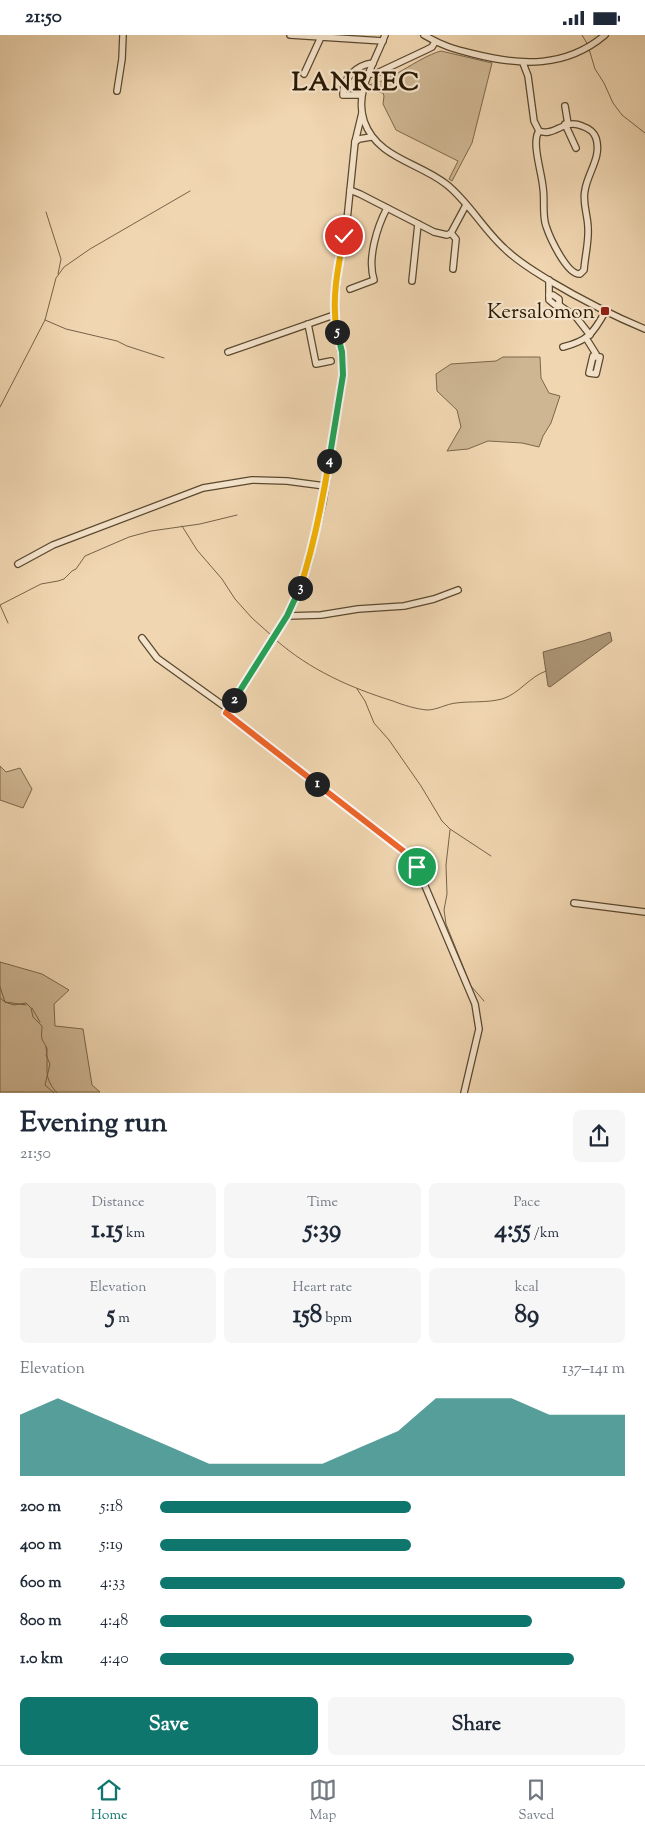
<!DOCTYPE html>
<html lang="en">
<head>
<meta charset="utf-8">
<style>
  :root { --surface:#fff; --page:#f6f6f7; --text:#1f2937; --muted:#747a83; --line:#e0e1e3; --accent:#0f766e }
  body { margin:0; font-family:"Sorts Mill Goudy",serif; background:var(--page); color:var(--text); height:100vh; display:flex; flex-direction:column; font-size:19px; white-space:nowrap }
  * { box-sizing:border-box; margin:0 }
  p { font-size:16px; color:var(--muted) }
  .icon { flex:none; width:28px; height:28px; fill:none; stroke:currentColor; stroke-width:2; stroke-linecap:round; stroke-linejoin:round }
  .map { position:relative; height:1058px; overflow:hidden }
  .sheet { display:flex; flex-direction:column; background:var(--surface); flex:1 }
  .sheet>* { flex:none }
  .pin { position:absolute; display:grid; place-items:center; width:42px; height:42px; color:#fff; margin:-21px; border:2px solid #fff; border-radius:50%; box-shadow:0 1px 5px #0007 }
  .km { position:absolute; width:25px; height:25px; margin:-12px; border-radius:50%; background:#222; color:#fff; font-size:14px; line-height:25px; text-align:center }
  .round { display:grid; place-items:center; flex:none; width:52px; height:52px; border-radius:8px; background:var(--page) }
  .summary { display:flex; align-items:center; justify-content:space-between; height:85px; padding:0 20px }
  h1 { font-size:28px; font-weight:800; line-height:38px }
  .figures { display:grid; grid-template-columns:repeat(3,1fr); gap:8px; height:85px; padding:5px 20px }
  .figures div { display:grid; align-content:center; border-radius:8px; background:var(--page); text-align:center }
  .figures b { font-size:25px; font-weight:800 }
  .figures small { font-size:14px; font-weight:400 }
  .figures p { font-size:14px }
  .chart { height:140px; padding:10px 20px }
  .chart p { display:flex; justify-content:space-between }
  .chart svg { width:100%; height:90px; margin-top:5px; fill:var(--accent); opacity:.7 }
  .cta { display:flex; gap:10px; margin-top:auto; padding:10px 20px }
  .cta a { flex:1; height:58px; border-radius:8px; background:var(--accent); color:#fff; font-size:20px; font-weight:800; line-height:58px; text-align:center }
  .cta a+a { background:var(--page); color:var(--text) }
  ul { padding:0 20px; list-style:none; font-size:16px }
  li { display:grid; grid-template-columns:80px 60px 1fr; align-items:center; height:38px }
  li i { height:12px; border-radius:6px; background:var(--accent) }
  .status { display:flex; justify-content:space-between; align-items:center; height:35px; padding:0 25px; background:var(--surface); direction:ltr }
  .status svg { height:14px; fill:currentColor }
  .tabs { display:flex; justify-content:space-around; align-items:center; height:70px; border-top:1px solid var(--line); background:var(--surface); font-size:14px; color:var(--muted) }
  .tabs a { display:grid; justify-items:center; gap:2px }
  .tabs .active { color:var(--accent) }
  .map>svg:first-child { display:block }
  .green { fill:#ceb693; stroke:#7b674a }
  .water { fill:#ac9576; stroke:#776348 }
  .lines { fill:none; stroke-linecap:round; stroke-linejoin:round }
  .stream { stroke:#776348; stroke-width:1 }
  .minor-casing { stroke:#5a482e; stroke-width:8 }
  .minor { stroke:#f5e4cc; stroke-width:5.5 }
  .split-1-casing { stroke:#fff; stroke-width:10 }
  .split-2-casing { stroke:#fff; stroke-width:10 }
  .split-3-casing { stroke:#fff; stroke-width:10 }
  .split-4-casing { stroke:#fff; stroke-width:10 }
  .split-5-casing { stroke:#fff; stroke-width:10 }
  .split-6-casing { stroke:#fff; stroke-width:10 }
  .split-1 { stroke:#f0652b; stroke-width:6 }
  .split-2 { stroke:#f0652b; stroke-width:6 }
  .split-3 { stroke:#22a559; stroke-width:6 }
  .split-4 { stroke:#f5b400; stroke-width:6 }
  .split-5 { stroke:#22a559; stroke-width:6 }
  .split-6 { stroke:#f5b400; stroke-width:6 }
  .poi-dot { fill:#8f2418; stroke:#f5e4cc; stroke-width:2 }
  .labels { text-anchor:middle; stroke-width:4.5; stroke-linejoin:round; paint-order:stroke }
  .poi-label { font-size:21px; fill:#281802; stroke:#f5e4cc; text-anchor:end }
  .district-label { font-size:26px; font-weight:bold; letter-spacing:1px; fill:#281802; stroke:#f5e4cc }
</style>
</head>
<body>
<div class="status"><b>21:50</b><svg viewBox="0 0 49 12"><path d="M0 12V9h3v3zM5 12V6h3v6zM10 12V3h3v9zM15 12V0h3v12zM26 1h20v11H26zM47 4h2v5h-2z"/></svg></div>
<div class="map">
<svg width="645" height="1058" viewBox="0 0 645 1058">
  <rect width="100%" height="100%" fill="#f0d6b1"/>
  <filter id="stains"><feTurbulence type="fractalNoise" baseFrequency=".004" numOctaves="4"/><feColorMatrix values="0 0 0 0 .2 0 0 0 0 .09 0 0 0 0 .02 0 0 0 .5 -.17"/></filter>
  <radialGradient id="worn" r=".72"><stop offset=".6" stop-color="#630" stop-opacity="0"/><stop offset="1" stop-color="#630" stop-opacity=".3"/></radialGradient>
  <!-- green -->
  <g class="green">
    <path d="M441 16 492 28 472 108 452 146 449 144 458 126 396 95 383 69 384 61 383 58 365 54 366 50C390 48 416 23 441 16Z"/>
    <path d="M503 322H540L541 343 549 358 560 361 551 388 543 401 539 412 522 408 488 406 468 414 447 416 461 392 457 375 437 356 436 339 451 329 496 326Z"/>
    <path d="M0 731 6 737 20 733 32 754 23 773 0 765Z"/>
    <path d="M0 927 42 939 69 955 54 969 55 991 83 994 92 1050 100 1057H0Z"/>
  </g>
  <!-- water -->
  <path class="water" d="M610 597 612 606 550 652 548 651 543 617 583 606Z"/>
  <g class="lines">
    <!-- stream -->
    <g class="stream">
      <path d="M582 0 588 10"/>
      <path d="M589 14 595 34 604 48 613 68 622 80 645 98"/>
      <path d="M46 177 61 224 58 239"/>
      <path d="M45 285 66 294 117 306 127 311 164 323"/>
      <path d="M0 372 45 285 56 243 64 232 90 214 190 156"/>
      <path d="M182 491 197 515 222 544 235 564 252 583 271 600"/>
      <path d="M0 570 41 549 58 546 64 544 72 536 76 534 85 521 129 502 151 496 200 489 237 480"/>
      <path d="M0 570 8 588"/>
      <path d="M276 605C310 635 351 653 393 666 403 670 416 674 427 675 437 675 446 669 456 668 472 666 486 668 502 664 519 659 529 642 546 636"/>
      <path d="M357 654 365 666 374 688 389 705 421 751 442 786 450 794 491 821"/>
      <path d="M450 795 446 830 447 859 444 875 446 889 471 951 484 966"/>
      <path d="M0 952 5 967 14 970 26 968 31 973 33 982 42 991C42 995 41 1001 42 1004 45 1011 49 1012 46 1020L50 1029 45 1050 54 1058"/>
      <path d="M0 963 5 967 26 970"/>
      <path d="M32 973 40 987"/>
      <path d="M46 1012C50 1033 41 1040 57 1058"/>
    </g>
    <!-- minor casing -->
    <g class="minor-casing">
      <g id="minor">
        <path d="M290 0 383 6"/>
        <path d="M385 0C375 28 354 56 364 86 377 123 418 127 446 149 468 166 483 194 504 213 518 227 534 236 550 246 582 265 611 280 645 294"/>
        <path d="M424 0C442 11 454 14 474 19 521 31 566 33 605 0"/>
        <path d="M523 28 528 41 534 86 539 96C531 107 542 138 543 153 545 165 542 180 546 191 550 203 567 240 580 239L584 235C585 221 589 206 588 193 588 180 582 168 585 155 588 137 602 122 596 103 594 97 588 93 582 91 564 83 555 102 539 96"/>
        <path d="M304 39 321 2"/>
        <path d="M368 39H375L426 15 432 12 435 7"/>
        <path d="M117 56 122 24 123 0"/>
        <path d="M361 60H343C342 43 357 30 373 28"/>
        <path d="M565 71 568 89"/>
        <path d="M362 78 355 107 347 185 338 235 334 280 341 317 343 340 323 467 308 529 300 555 287 581 226 678 406 818 417 832 475 969 479 994 464 1058"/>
        <path d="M565 89 576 113"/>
        <path d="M355 107 359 104 371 102"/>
        <path d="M350 155 360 159 434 197 447 200 451 198 466 170"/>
        <path d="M451 198 456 204 453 234"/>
        <path d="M549 245V265L555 270H559L576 282 590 300"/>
        <path d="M412 246 418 189"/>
        <path d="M350 254 374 245C367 224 377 192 387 173"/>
        <path d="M549 260H553L559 264V270"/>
        <path d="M308 289 316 329 331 326"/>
        <path d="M586 303 596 319V322"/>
        <path d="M563 312C587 306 593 299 605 277"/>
        <path d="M228 317 334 280"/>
        <path d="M593 321 600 322 596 339 589 338Z"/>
        <path d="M18 529 53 510 203 453 252 445 287 446 325 451"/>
        <path d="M287 581 321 580 358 574 404 571 434 564 458 555"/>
        <path d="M142 603 157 623 228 674"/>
        <path d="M574 868 645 877"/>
      </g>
    </g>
    <!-- minor -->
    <use href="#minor" class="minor"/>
  </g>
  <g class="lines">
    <!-- split-1 casing -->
    <g class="split-1-casing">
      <path id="split-1" d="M317 749 406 818 417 832"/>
    </g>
    <!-- split-2 casing -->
    <g class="split-2-casing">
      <path id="split-2" d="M234 665 226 678 317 749"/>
    </g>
    <!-- split-3 casing -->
    <g class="split-3-casing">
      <path id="split-3" d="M234 665 287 581 300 553"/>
    </g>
    <!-- split-4 casing -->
    <g class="split-4-casing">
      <path id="split-4" d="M300 553C314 511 322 469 329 426"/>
    </g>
    <!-- split-5 casing -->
    <g class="split-5-casing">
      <path id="split-5" d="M329 426 343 340 342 317 337 297"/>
    </g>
    <!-- split-6 casing -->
    <g class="split-6-casing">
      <path id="split-6" d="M337 297C331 265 338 232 344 201"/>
    </g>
    <!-- split-1 -->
    <use href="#split-1" class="split-1"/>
    <!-- split-2 -->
    <use href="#split-2" class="split-2"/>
    <!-- split-3 -->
    <use href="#split-3" class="split-3"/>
    <!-- split-4 -->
    <use href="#split-4" class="split-4"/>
    <!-- split-5 -->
    <use href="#split-5" class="split-5"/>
    <!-- split-6 -->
    <use href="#split-6" class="split-6"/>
  </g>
  <!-- markers -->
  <rect class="poi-dot" x="600" y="271" width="10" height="10" rx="2.5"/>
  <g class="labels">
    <!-- poi labels -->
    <g class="poi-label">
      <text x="595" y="283">Kersalomon</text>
    </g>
    <!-- district labels -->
    <g class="district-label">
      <text x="356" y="55">LANRIEC</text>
    </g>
  </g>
  <rect width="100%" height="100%" filter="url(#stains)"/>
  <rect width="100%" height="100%" fill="url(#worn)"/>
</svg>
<div class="pin" style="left:417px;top:832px;background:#1e9e55"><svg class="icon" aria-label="arrive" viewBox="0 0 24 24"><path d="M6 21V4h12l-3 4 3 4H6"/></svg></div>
<div class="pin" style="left:344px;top:201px;background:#d93025"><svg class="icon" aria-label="check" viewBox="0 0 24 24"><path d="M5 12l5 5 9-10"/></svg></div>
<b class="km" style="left:317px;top:749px">1</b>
<b class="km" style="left:234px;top:665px">2</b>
<b class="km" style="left:300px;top:553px">3</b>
<b class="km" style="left:329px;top:426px">4</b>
<b class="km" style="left:337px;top:297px">5</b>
</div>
<section class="sheet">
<div class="summary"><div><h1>Evening run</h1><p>21:50</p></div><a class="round"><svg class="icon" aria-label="share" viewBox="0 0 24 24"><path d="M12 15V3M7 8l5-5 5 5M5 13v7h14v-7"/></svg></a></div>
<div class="figures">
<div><p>Distance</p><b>1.15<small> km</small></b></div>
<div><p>Time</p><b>5:39</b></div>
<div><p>Pace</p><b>4:55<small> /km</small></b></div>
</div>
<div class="figures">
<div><p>Elevation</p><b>5<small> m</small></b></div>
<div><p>Heart rate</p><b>158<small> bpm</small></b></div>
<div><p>kcal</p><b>89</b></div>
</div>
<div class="chart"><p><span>Elevation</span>137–141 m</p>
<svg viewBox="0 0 160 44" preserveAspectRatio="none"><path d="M0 44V14L10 6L20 14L30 22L40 30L50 38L60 38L70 38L80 38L90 30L100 22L110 6L120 6L130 6L140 14L150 14L160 14V44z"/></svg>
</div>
<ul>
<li><b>200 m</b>5:18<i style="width:54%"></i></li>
<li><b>400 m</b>5:19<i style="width:54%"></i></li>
<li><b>600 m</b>4:33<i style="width:100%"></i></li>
<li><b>800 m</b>4:48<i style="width:80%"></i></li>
<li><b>1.0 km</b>4:40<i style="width:89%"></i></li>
</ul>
<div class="cta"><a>Save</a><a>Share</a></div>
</section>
<nav class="tabs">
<a class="active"><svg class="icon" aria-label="home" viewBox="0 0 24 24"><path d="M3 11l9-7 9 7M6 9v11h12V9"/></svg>Home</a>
<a><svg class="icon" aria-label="map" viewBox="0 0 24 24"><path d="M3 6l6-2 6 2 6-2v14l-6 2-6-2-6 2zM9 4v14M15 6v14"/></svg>Map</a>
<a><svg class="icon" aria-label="saved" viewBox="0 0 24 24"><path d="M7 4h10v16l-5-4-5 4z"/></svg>Saved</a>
</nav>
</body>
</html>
